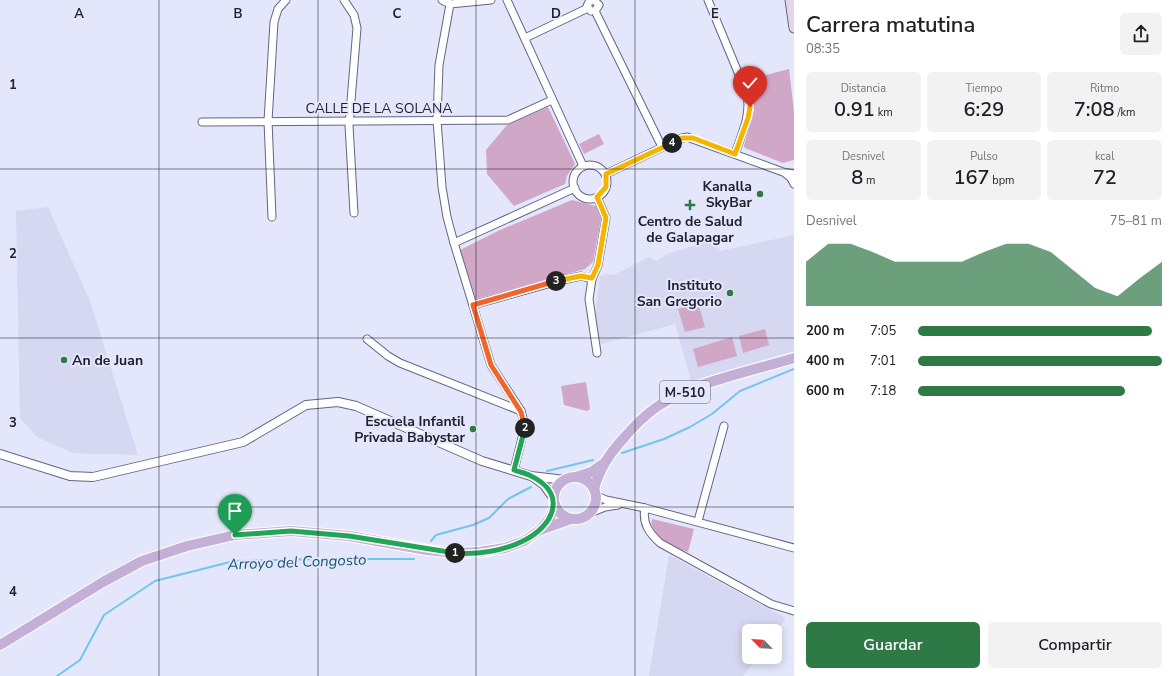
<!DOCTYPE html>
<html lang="es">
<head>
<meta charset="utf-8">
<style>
  :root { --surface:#fff; --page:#f2f2f2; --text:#202124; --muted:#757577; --accent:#2f7947 }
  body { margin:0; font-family:"Nunito Sans",sans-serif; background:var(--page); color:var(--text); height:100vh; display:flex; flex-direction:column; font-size:15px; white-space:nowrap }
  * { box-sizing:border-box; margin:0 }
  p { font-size:13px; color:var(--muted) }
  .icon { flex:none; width:22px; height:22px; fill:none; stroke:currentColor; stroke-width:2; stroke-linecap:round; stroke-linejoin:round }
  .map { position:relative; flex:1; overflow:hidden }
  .details { display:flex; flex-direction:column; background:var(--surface); width:380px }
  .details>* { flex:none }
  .needle { width:26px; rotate:294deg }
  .tools { position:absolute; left:742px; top:624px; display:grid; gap:8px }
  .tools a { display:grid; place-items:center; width:40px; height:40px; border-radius:6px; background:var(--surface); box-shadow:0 2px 10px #0003; font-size:20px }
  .pin { position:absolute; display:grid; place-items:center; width:34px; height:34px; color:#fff; margin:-41px -17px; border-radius:50% 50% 50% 0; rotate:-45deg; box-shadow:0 0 4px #0007 }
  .pin .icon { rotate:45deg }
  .km { position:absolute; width:20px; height:20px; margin:-10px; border-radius:50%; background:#222; color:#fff; font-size:11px; line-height:20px; text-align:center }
  .round { display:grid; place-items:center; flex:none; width:42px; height:42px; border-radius:6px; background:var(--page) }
  .headline { display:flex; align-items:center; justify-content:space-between; height:68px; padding:0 12px }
  h1 { font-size:22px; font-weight:600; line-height:30px }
  .metrics { display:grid; grid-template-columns:repeat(3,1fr); gap:6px; height:68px; padding:4px 12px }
  .metrics div { display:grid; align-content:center; border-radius:6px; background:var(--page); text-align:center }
  .metrics b { font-size:20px; font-weight:600 }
  .metrics small { font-size:11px; font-weight:400 }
  .metrics p { font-size:11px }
  .chart { height:112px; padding:8px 12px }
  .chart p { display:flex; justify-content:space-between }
  .chart svg { width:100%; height:72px; margin-top:4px; fill:var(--accent); opacity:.7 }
  .cta { display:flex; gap:8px; margin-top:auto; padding:8px 12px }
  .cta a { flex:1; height:46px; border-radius:6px; background:var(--accent); color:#fff; font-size:16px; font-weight:600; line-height:46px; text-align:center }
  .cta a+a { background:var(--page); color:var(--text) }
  ul { padding:0 12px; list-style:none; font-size:13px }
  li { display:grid; grid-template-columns:64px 48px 1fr; align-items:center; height:30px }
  li i { height:10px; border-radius:5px; background:var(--accent) }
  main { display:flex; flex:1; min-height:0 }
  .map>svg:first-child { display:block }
  .built { fill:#d6d7f0 }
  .green { fill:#d0a7c7 }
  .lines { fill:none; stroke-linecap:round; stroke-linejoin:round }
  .stream { stroke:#73c5eb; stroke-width:2 }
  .minor-casing { stroke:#636583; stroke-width:9 }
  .tertiary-casing { stroke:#636583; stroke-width:10 }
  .secondary-casing { stroke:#636583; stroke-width:11 }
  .primary-casing { stroke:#fff; stroke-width:12 }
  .minor { stroke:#fff; stroke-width:7 }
  .tertiary { stroke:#fff; stroke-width:8 }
  .secondary { stroke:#e2d7ea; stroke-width:9 }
  .primary { stroke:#c4b0d6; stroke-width:10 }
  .split-1-casing { stroke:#fff; stroke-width:8 }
  .split-2-casing { stroke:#fff; stroke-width:8 }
  .split-3-casing { stroke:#fff; stroke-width:8 }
  .split-4-casing { stroke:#fff; stroke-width:8 }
  .split-5-casing { stroke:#fff; stroke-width:8 }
  .split-1 { stroke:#22a559; stroke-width:5 }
  .split-2 { stroke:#22a559; stroke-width:5 }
  .split-3 { stroke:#f0652b; stroke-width:5 }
  .split-4 { stroke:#f5b400; stroke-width:5 }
  .split-5 { stroke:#f5b400; stroke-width:5 }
  .grid { fill:none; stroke:#22222f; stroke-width:1; stroke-opacity:0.55 }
  .poi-dot { fill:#2f7947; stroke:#e4e6fb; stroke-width:1.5 }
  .labels { text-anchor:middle; stroke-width:4; stroke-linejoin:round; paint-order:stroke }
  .shield { fill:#e4e6fb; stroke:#5c5d6c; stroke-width:1 }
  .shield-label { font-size:13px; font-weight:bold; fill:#22222f }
  .street-label { font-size:14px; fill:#22222f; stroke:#e4e6fb }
  .poi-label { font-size:14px; font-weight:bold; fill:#22222f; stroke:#e4e6fb; text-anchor:end }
  .water-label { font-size:15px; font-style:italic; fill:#165771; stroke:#e4e6fb }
  .grid-label { font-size:13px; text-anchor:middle; font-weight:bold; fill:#22222f; stroke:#e4e6fb; stroke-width:4; stroke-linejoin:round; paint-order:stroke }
</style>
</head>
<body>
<main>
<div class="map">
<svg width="794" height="676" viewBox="0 0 794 676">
  <rect width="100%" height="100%" fill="#e4e6fb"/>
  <!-- built -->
  <g class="built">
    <path d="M48 207 90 301 138 455 73 453 37 437 20 418 16 211Z"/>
    <path d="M794 235V351L691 381 675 324 601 344 596 322V307L600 276 606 274 614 275 649 257 657 261 667 254 707 242 718 247 720 251Z"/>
    <path d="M669 555 786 618 775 633V631H749V657H757L743 676H649Z"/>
  </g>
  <!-- green -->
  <g class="green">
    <path d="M789 69 794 112V160L783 163 745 148 744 146 754 109 752 93 746 80Z"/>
    <path d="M548 107 575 164 567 176 565 184 514 206 487 174 486 150 507 125Z"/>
    <path d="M599 134 604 144 584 154 579 144Z"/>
    <path d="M572 200 596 206 601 219 593 262 585 269 476 299 460 250 500 230Z"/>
    <path d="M698 303 705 327 685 332 678 309Z"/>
    <path d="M765 329 769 345 743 353 739 336Z"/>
    <path d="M732 337 737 356 698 367 693 349Z"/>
    <path d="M586 382 590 409 587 411 564 405 561 386Z"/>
    <path d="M652 519 694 529 688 552C674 547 648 537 652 519Z"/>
  </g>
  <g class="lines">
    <!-- stream -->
    <g class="stream">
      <path d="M622 453 664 439 690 427 712 414 740 391 794 369"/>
      <path d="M547 471 593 460"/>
      <path d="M431 541 436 535 473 525 489 518 508 499 531 487"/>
      <path d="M57 676 80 660 104 615 155 581 234 561 321 559H414"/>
    </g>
    <!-- minor casing -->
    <g class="minor-casing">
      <g id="minor">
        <path d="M344 0 354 15 357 28 349 125 354 213"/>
        <path d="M442 0 450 4"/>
        <path d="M507 0 583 166"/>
        <path d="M594 0 599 5 595 11"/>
        <path d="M708 0 747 94C751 116 742 133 735 154"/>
        <path d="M450 4 439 65 437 120 442 187 447 217 454 243 491 365 521 411 525 426 514 470"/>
        <path d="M450 4 491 0"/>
        <path d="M591 11 587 6 589 2 592 0"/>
        <path d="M595 11 662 147"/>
        <path d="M525 38 588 8"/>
        <path d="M202 122 508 120 552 100"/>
        <circle cx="590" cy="182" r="17"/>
        <path d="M785 173 791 178 794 184"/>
        <path d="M606 174 682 138 687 137 783 172 794 174"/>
        <path d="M272 217 268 121 274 22 278 9 286 0"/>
        <path d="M454 243 575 188"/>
        <path d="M592 279 598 265 606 218 597 197"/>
        <path d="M473 305 562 280 581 276 592 279 589 299 597 353"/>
        <path d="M367 339 388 356 400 363 521 411"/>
        <path d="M595 495 606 500 645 508 794 548"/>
        <path d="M645 508C642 523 649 533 660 543L771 604 794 611"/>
        <path d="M590 513 605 507 618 505"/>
        <path d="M698 521 724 426"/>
      </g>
    </g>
    <!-- tertiary casing -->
    <g class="tertiary-casing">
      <g id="tertiary">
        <path d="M0 454 70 476 93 477 243 442 306 405 338 402 356 406 482 461 531 476 565 480"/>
        <path d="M533 477 544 485 554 499"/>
      </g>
    </g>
    <!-- secondary casing -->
    <g class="secondary-casing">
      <path id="secondary" d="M790 0 794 28"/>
    </g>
    <!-- primary casing -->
    <g class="primary-casing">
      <g id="primary">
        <path d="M576 477 591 472 604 463"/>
        <circle cx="575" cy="498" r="21"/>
        <path d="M594 489C599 470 609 454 623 439 633 427 645 415 658 406 694 382 752 371 794 358"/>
        <path d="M540 530 550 518 555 505"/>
        <path d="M0 645 103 582 142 561 187 546 235 535 291 531 349 536 427 550 458 553 480 552 505 548 524 541 540 530 571 519"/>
      </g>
    </g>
    <!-- minor -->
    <use href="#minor" class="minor"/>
    <!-- tertiary -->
    <use href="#tertiary" class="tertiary"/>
    <!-- secondary -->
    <use href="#secondary" class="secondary"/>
    <!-- primary -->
    <use href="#primary" class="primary"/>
  </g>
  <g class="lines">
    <!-- split-1 casing -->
    <g class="split-1-casing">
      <path id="split-1" d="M235 535 291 531 349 536 455 553"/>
    </g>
    <!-- split-2 casing -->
    <g class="split-2-casing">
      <path id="split-2" d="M455 553C476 555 503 551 523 541 554 526 568 494 531 476 526 473 519 472 514 470L525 428"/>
    </g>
    <!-- split-3 casing -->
    <g class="split-3-casing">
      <path id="split-3" d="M525 428 521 412 491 365 473 305 556 281"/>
    </g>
    <!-- split-4 casing -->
    <g class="split-4-casing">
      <path id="split-4" d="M556 281 581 276 592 278 598 265 606 218 597 197 606 187V174L672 143"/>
    </g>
    <!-- split-5 casing -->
    <g class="split-5-casing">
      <path id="split-5" d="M672 143 682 138H693L735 154 748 118 750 107"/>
    </g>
    <!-- split-1 -->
    <use href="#split-1" class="split-1"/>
    <!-- split-2 -->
    <use href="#split-2" class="split-2"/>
    <!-- split-3 -->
    <use href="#split-3" class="split-3"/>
    <!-- split-4 -->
    <use href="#split-4" class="split-4"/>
    <!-- split-5 -->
    <use href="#split-5" class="split-5"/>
  </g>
  <!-- grid -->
  <path class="grid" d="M159 0V676M318 0V676M476 0V676M635 0V676M0 169H794M0 338H794M0 507H794"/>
  <!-- markers -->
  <g class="poi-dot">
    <circle cx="760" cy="194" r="4"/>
    <path d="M688 199h4v4h4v4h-4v4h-4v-4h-4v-4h4z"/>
    <circle cx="730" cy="293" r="4"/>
    <circle cx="64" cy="360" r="4"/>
    <circle cx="473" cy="429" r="4"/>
  </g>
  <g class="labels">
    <!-- shield labels -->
    <rect class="shield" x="660" y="381" width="50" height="22" rx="3"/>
    <g class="shield-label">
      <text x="685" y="397">M-510</text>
    </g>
    <!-- street labels -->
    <g class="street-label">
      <text x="379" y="113">CALLE DE LA SOLANA</text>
    </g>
    <!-- poi labels -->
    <g class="poi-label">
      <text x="752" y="191">Kanalla<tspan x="752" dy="16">SkyBar</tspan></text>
      <text x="690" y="226" text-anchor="middle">Centro de Salud<tspan x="690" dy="16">de Galapagar</tspan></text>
      <text x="722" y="290">Instituto<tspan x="722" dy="16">San Gregorio</tspan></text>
      <text x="72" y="365" text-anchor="start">An de Juan</text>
      <text x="465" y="426">Escuela Infantil<tspan x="465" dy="16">Privada Babystar</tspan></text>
    </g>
    <!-- water labels -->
    <g class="water-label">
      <text transform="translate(297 562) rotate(-2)" y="5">Arroyo del Congosto</text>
    </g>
  </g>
  <g class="grid-label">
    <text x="79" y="18">A</text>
    <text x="238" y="18">B</text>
    <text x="397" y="18">C</text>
    <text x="556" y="18">D</text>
    <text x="715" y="18">E</text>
    <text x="13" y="89">1</text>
    <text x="13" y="258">2</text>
    <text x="13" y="427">3</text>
    <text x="13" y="596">4</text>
  </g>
</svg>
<div class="tools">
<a><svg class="needle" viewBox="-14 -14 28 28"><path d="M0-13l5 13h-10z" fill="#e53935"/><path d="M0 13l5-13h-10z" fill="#757577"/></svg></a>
</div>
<div class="pin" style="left:235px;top:535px;background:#1e9e55"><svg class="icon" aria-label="arrive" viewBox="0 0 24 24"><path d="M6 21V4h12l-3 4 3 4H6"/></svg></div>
<div class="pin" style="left:750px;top:107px;background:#d93025"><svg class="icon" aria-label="check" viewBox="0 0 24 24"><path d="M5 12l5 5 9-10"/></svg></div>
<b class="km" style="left:455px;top:553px">1</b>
<b class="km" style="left:525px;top:428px">2</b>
<b class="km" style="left:556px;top:281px">3</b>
<b class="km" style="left:672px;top:143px">4</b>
</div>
<section class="details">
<div class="headline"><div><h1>Carrera matutina</h1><p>08:35</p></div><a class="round"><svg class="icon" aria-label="share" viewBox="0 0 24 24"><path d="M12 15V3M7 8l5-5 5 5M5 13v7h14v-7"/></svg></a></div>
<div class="metrics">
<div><p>Distancia</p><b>0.91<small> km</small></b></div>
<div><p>Tiempo</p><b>6:29</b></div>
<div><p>Ritmo</p><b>7:08<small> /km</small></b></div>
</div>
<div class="metrics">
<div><p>Desnivel</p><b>8<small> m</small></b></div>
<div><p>Pulso</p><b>167<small> bpm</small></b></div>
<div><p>kcal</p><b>72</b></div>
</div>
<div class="chart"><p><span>Desnivel</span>75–81 m</p>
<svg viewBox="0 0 160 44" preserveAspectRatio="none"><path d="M0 44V17L10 6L20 6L30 11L40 17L50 17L60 17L70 17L80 11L90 6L100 6L110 11L120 22L130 33L140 38L150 27L160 17V44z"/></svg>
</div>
<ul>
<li><b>200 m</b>7:05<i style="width:96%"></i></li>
<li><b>400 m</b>7:01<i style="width:100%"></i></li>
<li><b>600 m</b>7:18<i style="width:85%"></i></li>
</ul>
<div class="cta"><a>Guardar</a><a>Compartir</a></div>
</section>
</main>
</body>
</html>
